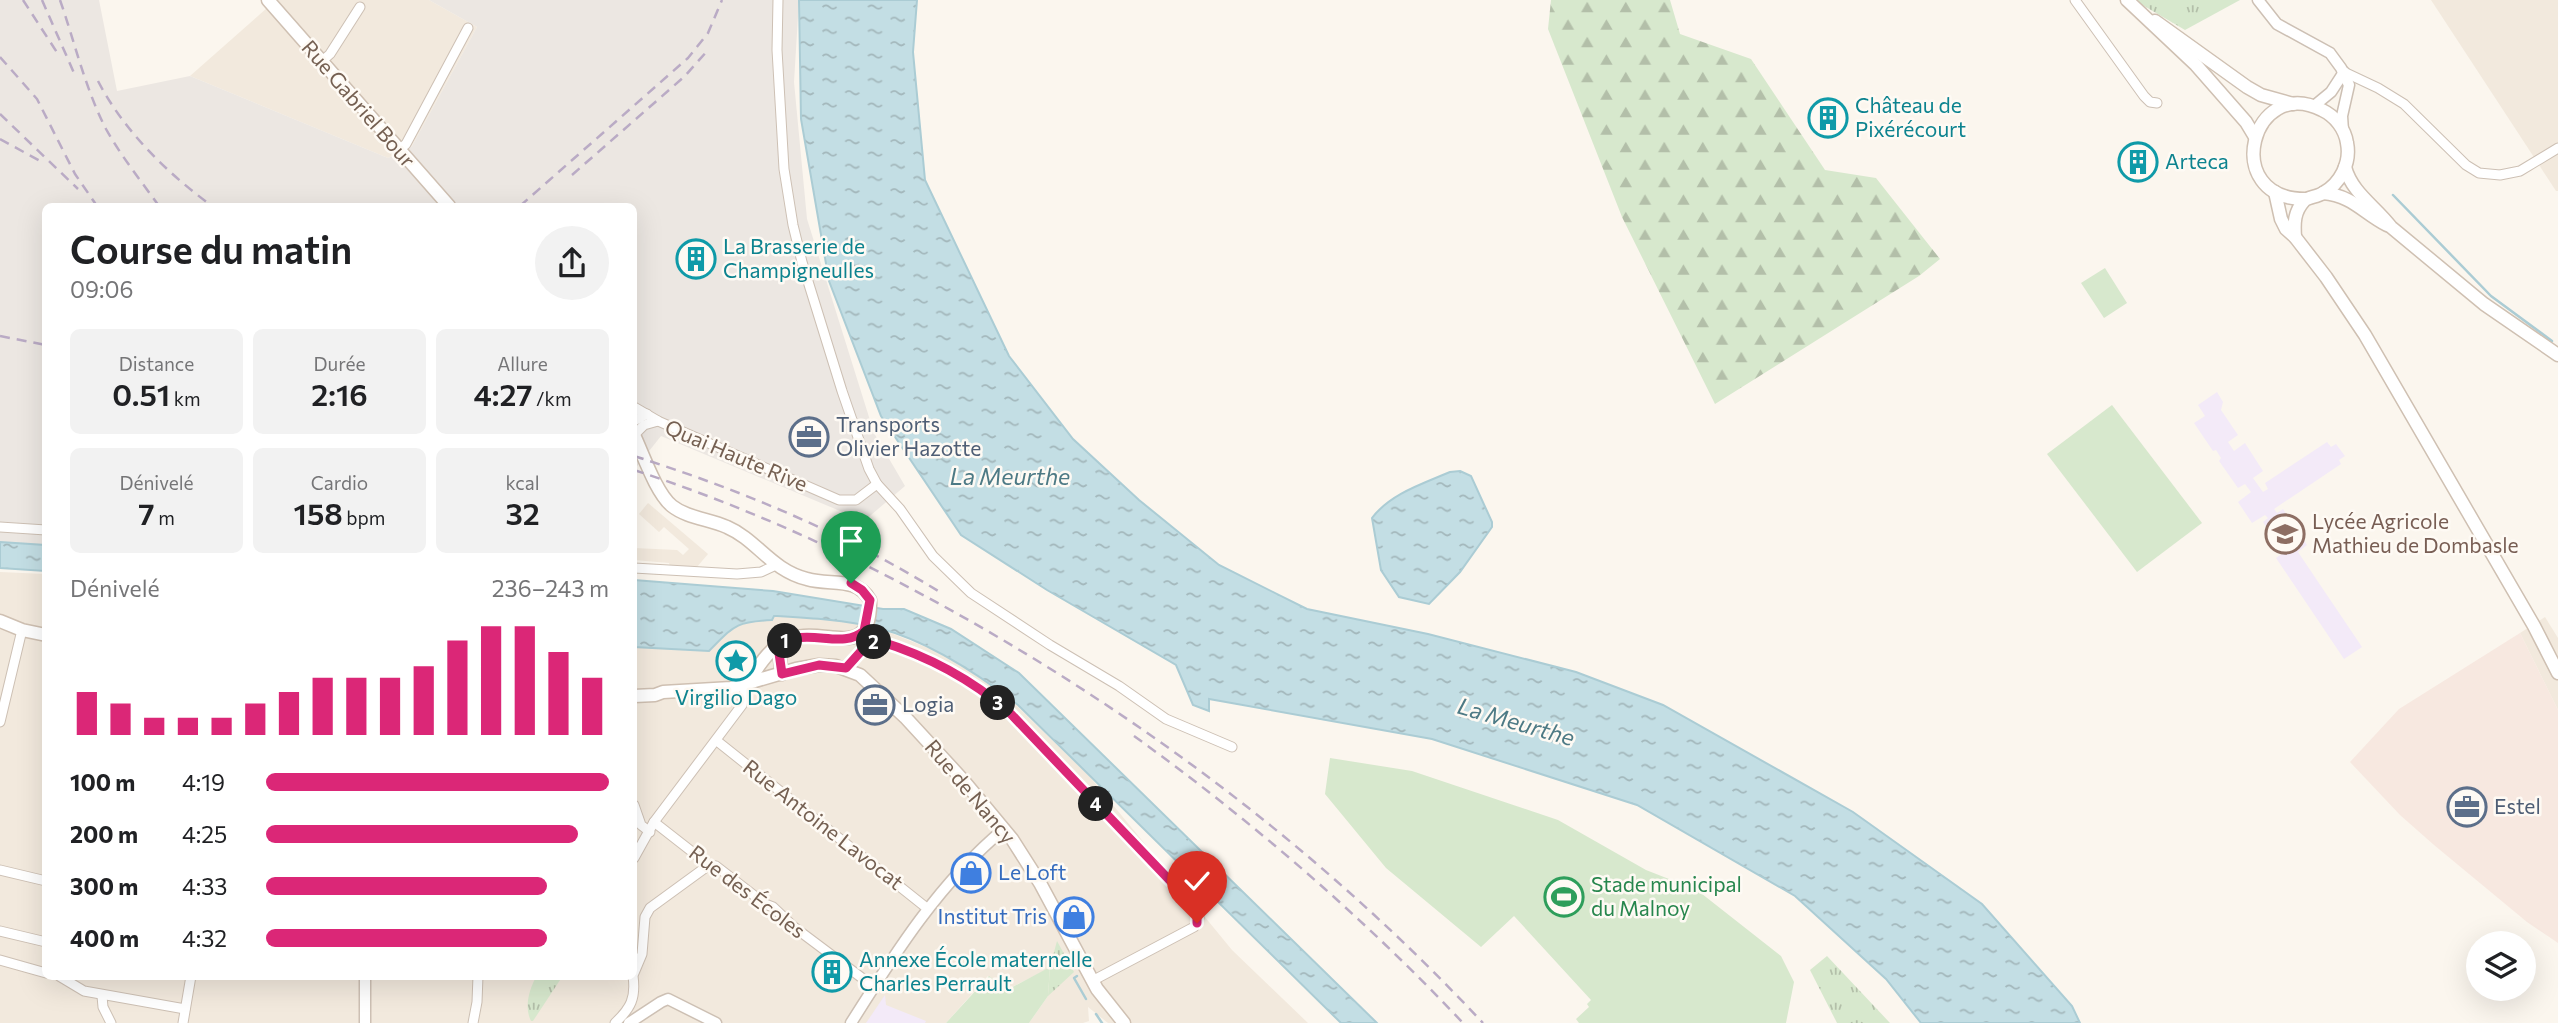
<!DOCTYPE html>
<html lang="fr">
<head>
<meta charset="utf-8">
<style>
  :root { --surface:#fff; --page:#f2f2f2; --text:#202124; --muted:#757577; --accent:#db2777 }
  body { margin:0; font-family:Commissioner,sans-serif; background:var(--page); color:var(--text); height:100vh; display:flex; flex-direction:column; font-size:26px; white-space:nowrap }
  * { box-sizing:border-box; margin:0 }
  p { font-size:23px; color:var(--muted) }
  .icon { flex:none; width:38px; height:38px; fill:none; stroke:currentColor; stroke-width:2; stroke-linecap:round; stroke-linejoin:round }
  .map { position:relative; flex:1; overflow:hidden }
  .drawer { position:absolute; left:42px; top:203px; width:595px; height:777px; display:flex; flex-direction:column; background:var(--surface); border-radius:10px; box-shadow:0 7px 28px #0002 }
  .drawer>* { flex:none }
  .controls { position:absolute; left:2466px; top:931px; display:grid; gap:14px }
  .controls a { display:grid; place-items:center; width:70px; height:70px; border-radius:50%; background:var(--surface); box-shadow:0 7px 28px #0002; font-size:35px }
  .pin { position:absolute; display:grid; place-items:center; width:60px; height:60px; color:#fff; margin:-72px -30px; border-radius:50% 50% 50% 0; rotate:-45deg; box-shadow:0 0 7px #0007 }
  .pin .icon { rotate:45deg }
  .km { position:absolute; width:35px; height:35px; margin:-18px; border-radius:50%; background:#222; color:#fff; font-size:19px; line-height:35px; text-align:center }
  .round { display:grid; place-items:center; flex:none; width:74px; height:74px; border-radius:37px; background:var(--page) }
  .summary { display:flex; align-items:center; justify-content:space-between; height:119px; padding:0 28px }
  h1 { font-size:38px; font-weight:600; line-height:52px }
  .metrics { display:grid; grid-template-columns:repeat(3,1fr); gap:10px; height:119px; padding:7px 28px }
  .metrics div { display:grid; align-content:center; border-radius:10px; background:var(--page); text-align:center }
  .metrics b { font-size:30px; font-weight:600 }
  .metrics small { font-size:19px; font-weight:400 }
  .metrics p { font-size:19px }
  .chart { height:196px; padding:14px 28px }
  .chart p { display:flex; justify-content:space-between }
  .chart svg { width:100%; height:126px; margin-top:7px; stroke:var(--accent); stroke-width:6 }
  ul { padding:0 28px; list-style:none; font-size:23px }
  li { display:grid; grid-template-columns:112px 84px 1fr; align-items:center; height:52px }
  li i { height:18px; border-radius:9px; background:var(--accent) }
  .map>svg:first-child { display:block }
  .residential { fill:#f2e9dd }
  .commercial { fill:#f7e8e0 }
  .industrial { fill:#ece7e2 }
  .education { fill:#f3eaf8 }
  .grass { fill:url(#grass-tufts) }
  .forest { fill:url(#forest-firs) }
  .park { fill:#d7e8cd }
  .water { fill:url(#water-ripples); stroke:#abccd4; stroke-width:2 }
  .lines { fill:none; stroke-linecap:round; stroke-linejoin:round }
  .stream { stroke:#abccd4; stroke-width:2.5 }
  .minor-casing { stroke:#cdc0b4; stroke-width:11 }
  .tertiary-casing { stroke:#cdc0b4; stroke-width:13 }
  .secondary-casing { stroke:#cfc0b2; stroke-width:15 }
  .minor { stroke:#fff; stroke-width:9 }
  .tertiary { stroke:#fff; stroke-width:10 }
  .secondary { stroke:#fff; stroke-width:12 }
  .rail { stroke:#baabc5; stroke-width:2.5; stroke-dasharray:10 7; stroke-linecap:butt }
  .route-casing { stroke:#fff; stroke-width:14 }
  .route { stroke:#db2777; stroke-width:9 }
  .labels { text-anchor:middle; stroke-width:5; stroke-linejoin:round; paint-order:stroke }
  .street-label { font-size:21px; fill:#756052; stroke:#fefaf4 }
  .culture-label { font-size:21px; fill:#0d838f; stroke:#fefaf4; text-anchor:start }
  .service-label { font-size:21px; fill:#4e5e75; stroke:#fefaf4; text-anchor:start }
  .education-label { font-size:21px; fill:#785e54; stroke:#fefaf4; text-anchor:start }
  .shop-label { font-size:21px; fill:#366cbe; stroke:#fefaf4; text-anchor:start }
  .leisure-label { font-size:21px; fill:#27864d; stroke:#fefaf4; text-anchor:start }
  .water-label { font-size:23px; font-style:italic; fill:#4d7a85; stroke:#fefaf4 }
</style>
</head>
<body>
<div class="map">
<svg width="2558" height="1023" viewBox="0 0 2558 1023">
  <defs>
    <pattern id="grass-tufts" width="24" height="20" patternUnits="userSpaceOnUse" patternTransform="scale(1.75)"><rect width="24" height="20" fill="#d7e8cd"/><path d="M3 7l-1-3M5 7V3M7 7l1-3M15 17l-1-3M17 17v-4M19 17l1-3" fill="none" stroke="#b3bfa9"/></pattern>
    <pattern id="forest-firs" width="22" height="20" patternUnits="userSpaceOnUse" patternTransform="scale(1.75)"><rect width="22" height="20" fill="#d7e8cd"/><path d="M5 1l3.5 6h-7zM16 11l3.5 6h-7z" fill="#b3bfa9"/></pattern>
    <pattern id="water-ripples" width="26" height="14" patternUnits="userSpaceOnUse" patternTransform="scale(1.75)"><rect width="26" height="14" fill="#c3dee4"/><path d="M2 4q2-2 4 0t4 0M15 11q2-2 4 0t4 0" fill="none" stroke="#a3b7bb"/></pattern>
  </defs>
  <rect width="100%" height="100%" fill="#fbf6ee"/>
  <!-- residential -->
  <g class="residential">
    <path d="M276 0H429L477 27 412 146 388 158 190 76Z"/>
    <path d="M2431 0H2558V191H2556Z"/>
    <path d="M648 503 708 554 696 568 670 566 669 563 634 560V548L677 550 683 555 689 549 664 527 659 532 639 514Z"/>
    <path d="M0 572 45 574 46 976H634V647L708 651 729 631 742 622 777 616 836 620 881 629 943 654 979 676 1012 701 1090 777 1232 950 1308 1023H1108L1088 1007 1089 1021 1083 1023H1029L1048 996 1050 968 1006 990 988 976 946 1023H0Z"/>
    <path d="M2545 617 2558 638V710L2520 633Z"/>
  </g>
  <!-- commercial -->
  <path class="commercial" d="M2520 633 2558 710V943L2527 922 2434 845 2400 815 2350 762 2399 709Z"/>
  <!-- industrial -->
  <path class="industrial" d="M0 0H99L117 91 190 76 388 158 412 146 477 27 429 0H799L794 82 807 219 874 433 905 486 864 521 661 436 634 470V206H46L45 545 0 542Z"/>
  <!-- education -->
  <g class="education">
    <path d="M2217 392 2223 402 2221 410 2238 435 2228 442 2234 451 2245 443 2263 471 2253 478 2263 492 2268 489 2265 483 2327 442 2331 447 2336 444 2345 456 2339 460 2341 464 2274 509 2277 513 2283 509 2307 545 2298 552 2362 647 2344 659 2276 558 2283 553 2263 522 2268 518 2265 515 2252 523 2238 502 2251 492 2245 484 2238 488 2219 461 2221 458 2216 450 2213 451 2194 423 2205 416 2198 405Z"/>
    <path d="M885 995 886 1005 926 1021 925 1023H866Z"/>
  </g>
  <!-- grass -->
  <g class="grass">
    <path d="M2134 0H2240L2185 30Z"/>
    <path d="M1057 941 1074 972 1048 996 1050 967Z"/>
    <path d="M1827 956 1890 1023H1837L1810 970Z"/>
    <path d="M536 977H562L533 1021H531C524 1007 529 990 536 977Z"/>
  </g>
  <!-- forest -->
  <path class="forest" d="M1551 0H1670L1680 34 1751 59 1825 170 1876 178 1940 259 1919 276 1715 404 1622 217 1548 29Z"/>
  <!-- park -->
  <g class="park">
    <path d="M2105 268 2127 303 2104 318 2081 283Z"/>
    <path d="M2112 405 2202 523 2137 572 2047 454Z"/>
    <path d="M1330 758 1412 771 1558 820 1646 870 1697 890 1781 956 1794 982 1786 1023H1579L1576 1019 1589 1007 1587 1004 1591 1000 1514 916 1481 947 1386 868 1325 794Z"/>
    <path d="M1050 967 1048 996 1029 1023H946L989 976 1007 990Z"/>
  </g>
  <!-- water -->
  <g class="water">
    <path d="M799 0H917L913 52 925 180 1009 356 1073 439 1139 500 1219 565 1307 609 1428 634 1576 672 1663 705 1853 812 1982 904 2072 1006 2080 1023H1921L1886 979 1795 896 1637 805 1432 739 1209 699V711L1193 705 1176 665 1047 590 961 535 881 416 829 281 801 119Z"/>
    <path d="M1460 471 1471 476 1492 522V527L1460 572 1429 604 1399 597 1381 570 1372 518C1390 494 1422 484 1450 472Z"/>
    <path d="M0 542 45 545V571L0 568Z"/>
    <path d="M634 580 773 591 883 609H904L951 629 1019 673 1377 1023H1341L1018 705C977 673 929 641 878 628 845 620 811 618 777 616H774L772 620C735 622 735 625 709 651L634 647Z"/>
  </g>
  <g class="lines">
    <!-- stream -->
    <g class="stream">
      <path d="M2393 195 2491 296 2552 341"/>
      <path d="M1077 976 1074 978 1086 999"/>
      <path d="M1096 1014 1102 1023"/>
    </g>
    <!-- minor casing -->
    <g class="minor-casing">
      <g id="minor">
        <path d="M778 0 777 50 784 169 793 225 802 262 842 391 869 469 877 484 900 509 933 556 971 593 1050 645 1119 686 1166 719 1232 747"/>
        <path d="M2075 0 2144 96 2150 102 2157 103"/>
        <path d="M321 62 330 54 360 7"/>
        <path d="M2344 72 2378 88 2404 104 2466 165 2479 173 2500 175 2520 171 2558 148"/>
        <path d="M399 150 406 144 468 28"/>
        <path d="M634 407 658 421 839 500H856L877 484"/>
        <path d="M634 421 647 414"/>
        <path d="M634 435 644 425 658 421"/>
        <path d="M0 527 46 530"/>
        <path d="M634 568 737 574 761 572 776 565"/>
        <path d="M846 668 864 647 879 641C928 656 971 678 1009 712L1197 911 1199 918 1194 927 1092 981"/>
        <path d="M0 722 22 630"/>
        <path d="M717 741 928 909"/>
        <path d="M634 805 641 825 650 832"/>
        <path d="M654 822 709 865 716 866 765 904 773 907 794 927 874 987"/>
        <path d="M634 858 654 822 742 705 746 685"/>
        <path d="M0 870 46 881"/>
        <path d="M0 931 46 942"/>
        <path d="M0 960 46 973"/>
        <path d="M634 973 642 954 645 917 650 908 709 865"/>
        <path d="M59 976 84 991 185 1009"/>
        <path d="M102 996 103 1007 111 1023"/>
        <path d="M183 1023 191 976"/>
        <path d="M473 1023 477 1002 478 976"/>
        <path d="M615 1023C631 1008 636 998 633 976"/>
      </g>
    </g>
    <!-- tertiary casing -->
    <g class="tertiary-casing">
      <g id="tertiary">
        <path d="M2258 0 2277 24 2330 53 2341 68 2349 85 2342 116 2343 131"/>
        <path d="M2314 106 2331 92 2344 72"/>
        <path d="M365 1023V976"/>
        <path d="M629 1023 661 1002 668 999 716 1023"/>
        <path d="M851 1023C895 953 940 882 1004 829"/>
      </g>
    </g>
    <!-- secondary casing -->
    <g class="secondary-casing">
      <g id="secondary">
        <path d="M268 0 449 206"/>
        <path d="M2127 0 2196 65 2246 122 2255 137"/>
        <path d="M2155 21 2247 87 2261 95 2293 104"/>
        <path d="M2345 167C2352 193 2375 206 2391 227L2484 304 2558 355"/>
        <path d="M2275 192 2281 219 2286 229 2295 237 2326 277 2365 335 2534 626 2558 673"/>
        <path d="M2323 193C2353 196 2362 212 2387 225"/>
        <path d="M2295 237C2294 223 2294 212 2304 201 2308 197 2317 197 2323 193 2340 184 2351 163 2347 143 2345 129 2335 116 2322 110 2252 74 2219 199 2305 199"/>
        <path d="M634 435C643 454 656 493 672 506 687 518 710 519 727 527 757 540 771 570 807 579 831 586 856 576 870 600 872 662 826 627 792 638 770 645 758 667 746 685"/>
        <path d="M0 621 22 630 46 635"/>
        <path d="M778 646 782 674"/>
        <path d="M634 696 655 695 663 692 731 688 796 669 819 665 836 666 860 675 905 717 963 780 1012 839 1040 883 1097 989 1124 1023"/>
      </g>
    </g>
    <!-- minor -->
    <use href="#minor" class="minor"/>
    <!-- tertiary -->
    <use href="#tertiary" class="tertiary"/>
    <!-- secondary -->
    <use href="#secondary" class="secondary"/>
    <!-- rail -->
    <g class="rail">
      <path d="M23 0 58 54"/>
      <path d="M42 0 74 73"/>
      <path d="M60 0C75 43 85 88 106 129 121 156 141 181 159 206"/>
      <path d="M0 57 37 99 75 174 97 206"/>
      <path d="M98 81C124 131 167 173 212 206"/>
      <path d="M0 114 78 189"/>
      <path d="M0 139 40 161"/>
      <path d="M572 175 685 76 708 50"/>
      <path d="M520 206 688 58 708 33 722 0"/>
      <path d="M0 336 46 345"/>
      <path d="M634 456C741 490 847 534 943 594"/>
      <path d="M634 470C781 518 917 586 1049 668 1209 768 1354 885 1483 1023"/>
      <path d="M1134 736C1252 821 1363 917 1463 1023"/>
    </g>
  </g>
  <g class="lines">
    <!-- route casing -->
    <g class="route-casing">
      <path id="route" d="M851 583 862 590 870 600 864 631C841 651 806 625 778 646L782 674 819 665 846 668 864 648 879 641C928 656 970 678 1009 712L1178 889 1197 911V923"/>
    </g>
    <!-- route -->
    <use href="#route" class="route"/>
  </g>
  <!-- icons -->
  <defs>
    <g id="building-ring" transform="scale(2.0125)"><circle r="9.5" fill="#fefaf4" stroke="#0f9aa8" stroke-width="1.5"/><path d="M-4-6H4V6H1V3H-1V6H-4ZM-2.5-4.3h1.7v1.8h-1.7ZM.8-4.3h1.7v1.8H.8ZM-2.5-1h1.7V.8h-1.7ZM.8-1h1.7V.8H.8Z" fill="#0f9aa8"/></g>
    <g id="office-ring" transform="scale(2.0125)"><circle r="9.5" fill="#fefaf4" stroke="#5c6f8a" stroke-width="1.5"/><path d="M-6-3h4V-5.5h4V-3h4V5H-6ZM-1-4.5V-3h2v-1.5ZM-6 0V1H6V0Z" fill="#5c6f8a"/></g>
    <g id="school-ring" transform="scale(2.0125)"><circle r="9.5" fill="#fefaf4" stroke="#8d6e63" stroke-width="1.5"/><path d="M0-5L7-2L0 1L-7-2ZM-4 1L0 2.5L4 1V4Q0 6-4 4Z" fill="#8d6e63"/></g>
    <g id="sight-ring" transform="scale(2.0125)"><circle r="9.5" fill="#fefaf4" stroke="#0f9aa8" stroke-width="1.5"/><path d="M0-6L1.8-2.2L6-1.7L2.9 1.2L3.7 5.4L0 3.3L-3.7 5.4L-2.9 1.2L-6-1.7L-1.8-2.2Z" fill="#0f9aa8"/></g>
    <g id="shop-ring" transform="scale(2.0125)"><circle r="9.5" fill="#fefaf4" stroke="#3f7fe0" stroke-width="1.5"/><path d="M-5-2.5h2.3a2.7 3.5 0 0 1 5.4 0H5L5.5 6h-11ZM-1.5-2.5h3a1.5 2.3 0 0 0-3 0Z" fill="#3f7fe0"/></g>
    <g id="stadium-ring" transform="scale(2.0125)"><circle r="9.5" fill="#fefaf4" stroke="#2e9e5b" stroke-width="1.5"/><path d="M0-5a6.5 5 0 1 0 0 10a6.5 5 0 1 0 0-10ZM-3.5-1.8h7v3.6h-7Z" fill="#2e9e5b"/></g>
  </defs>
  <g fill-rule="evenodd">
    <use href="#building-ring" x="1828" y="118"/>
    <use href="#building-ring" x="2138" y="162"/>
    <use href="#building-ring" x="696" y="259"/>
    <use href="#office-ring" x="809" y="437"/>
    <use href="#school-ring" x="2285" y="534"/>
    <use href="#sight-ring" x="736" y="661"/>
    <use href="#office-ring" x="875" y="705"/>
    <use href="#office-ring" x="2467" y="807"/>
    <use href="#shop-ring" x="971" y="873"/>
    <use href="#stadium-ring" x="1564" y="897"/>
    <use href="#shop-ring" x="1074" y="917"/>
    <use href="#building-ring" x="832" y="972"/>
  </g>
  <g class="labels">
    <!-- street labels -->
    <g class="street-label">
      <text transform="translate(358 104) rotate(49)" y="7">Rue Gabriel Bour</text>
      <text transform="translate(736 456) rotate(23)" y="7">Quai Haute Rive</text>
      <text transform="translate(970 792) rotate(50)" y="7">Rue de Nancy</text>
      <text transform="translate(823 825) rotate(38)" y="7">Rue Antoine Lavocat</text>
      <text transform="translate(747 892) rotate(37)" y="7">Rue des Écoles</text>
    </g>
    <!-- culture labels -->
    <g class="culture-label">
      <text x="1855" y="113">Château de<tspan x="1855" dy="24">Pixérécourt</tspan></text>
      <text x="2165" y="169">Arteca</text>
      <text x="723" y="254">La Brasserie de<tspan x="723" dy="24">Champigneulles</tspan></text>
      <text x="736" y="705" text-anchor="middle">Virgilio Dago</text>
      <text x="859" y="967">Annexe École maternelle<tspan x="859" dy="24">Charles Perrault</tspan></text>
    </g>
    <!-- service labels -->
    <g class="service-label">
      <text x="836" y="432">Transports<tspan x="836" dy="24">Olivier Hazotte</tspan></text>
      <text x="902" y="712">Logia</text>
      <text x="2494" y="814">Estel</text>
    </g>
    <!-- education labels -->
    <g class="education-label">
      <text x="2312" y="529">Lycée Agricole<tspan x="2312" dy="24">Mathieu de Dombasle</tspan></text>
    </g>
    <!-- shop labels -->
    <g class="shop-label">
      <text x="998" y="880">Le Loft</text>
      <text x="1047" y="924" text-anchor="end">Institut Tris</text>
    </g>
    <!-- leisure labels -->
    <g class="leisure-label">
      <text x="1591" y="892">Stade municipal<tspan x="1591" dy="24">du Malnoy</tspan></text>
    </g>
    <!-- water labels -->
    <g class="water-label">
      <text x="1010" y="485">La Meurthe</text>
      <text transform="translate(1516 722) rotate(16)" y="8">La Meurthe</text>
    </g>
  </g>
</svg>
<div class="controls">
<a><svg class="icon" aria-label="layers" viewBox="0 0 24 24"><path d="M12 4l9 5-9 5-9-5zM3 14l9 5 9-5"/></svg></a>
</div>
<div class="pin" style="left:851px;top:583px;background:#1e9e55"><svg class="icon" aria-label="arrive" viewBox="0 0 24 24"><path d="M6 21V4h12l-3 4 3 4H6"/></svg></div>
<div class="pin" style="left:1197px;top:923px;background:#d93025"><svg class="icon" aria-label="check" viewBox="0 0 24 24"><path d="M5 12l5 5 9-10"/></svg></div>
<b class="km" style="left:785px;top:641px">1</b>
<b class="km" style="left:874px;top:642px">2</b>
<b class="km" style="left:998px;top:703px">3</b>
<b class="km" style="left:1096px;top:804px">4</b>
<section class="drawer">
<div class="summary"><div><h1>Course du matin</h1><p>09:06</p></div><a class="round"><svg class="icon" aria-label="share" viewBox="0 0 24 24"><path d="M12 15V3M7 8l5-5 5 5M5 13v7h14v-7"/></svg></a></div>
<div class="metrics">
<div><p>Distance</p><b>0.51<small> km</small></b></div>
<div><p>Durée</p><b>2:16</b></div>
<div><p>Allure</p><b>4:27<small> /km</small></b></div>
</div>
<div class="metrics">
<div><p>Dénivelé</p><b>7<small> m</small></b></div>
<div><p>Cardio</p><b>158<small> bpm</small></b></div>
<div><p>kcal</p><b>32</b></div>
</div>
<div class="chart"><p><span>Dénivelé</span>236–243 m</p>
<svg viewBox="0 0 160 44" preserveAspectRatio="none"><path d="M5 44V29M15 44V33M25 44V38M35 44V38M45 44V38M55 44V33M65 44V29M75 44V24M85 44V24M95 44V24M105 44V20M115 44V11M125 44V6M135 44V6M145 44V15M155 44V24"/></svg>
</div>
<ul>
<li><b>100 m</b>4:19<i style="width:100%"></i></li>
<li><b>200 m</b>4:25<i style="width:91%"></i></li>
<li><b>300 m</b>4:33<i style="width:82%"></i></li>
<li><b>400 m</b>4:32<i style="width:82%"></i></li>
</ul>
</section>
</div>
</body>
</html>
